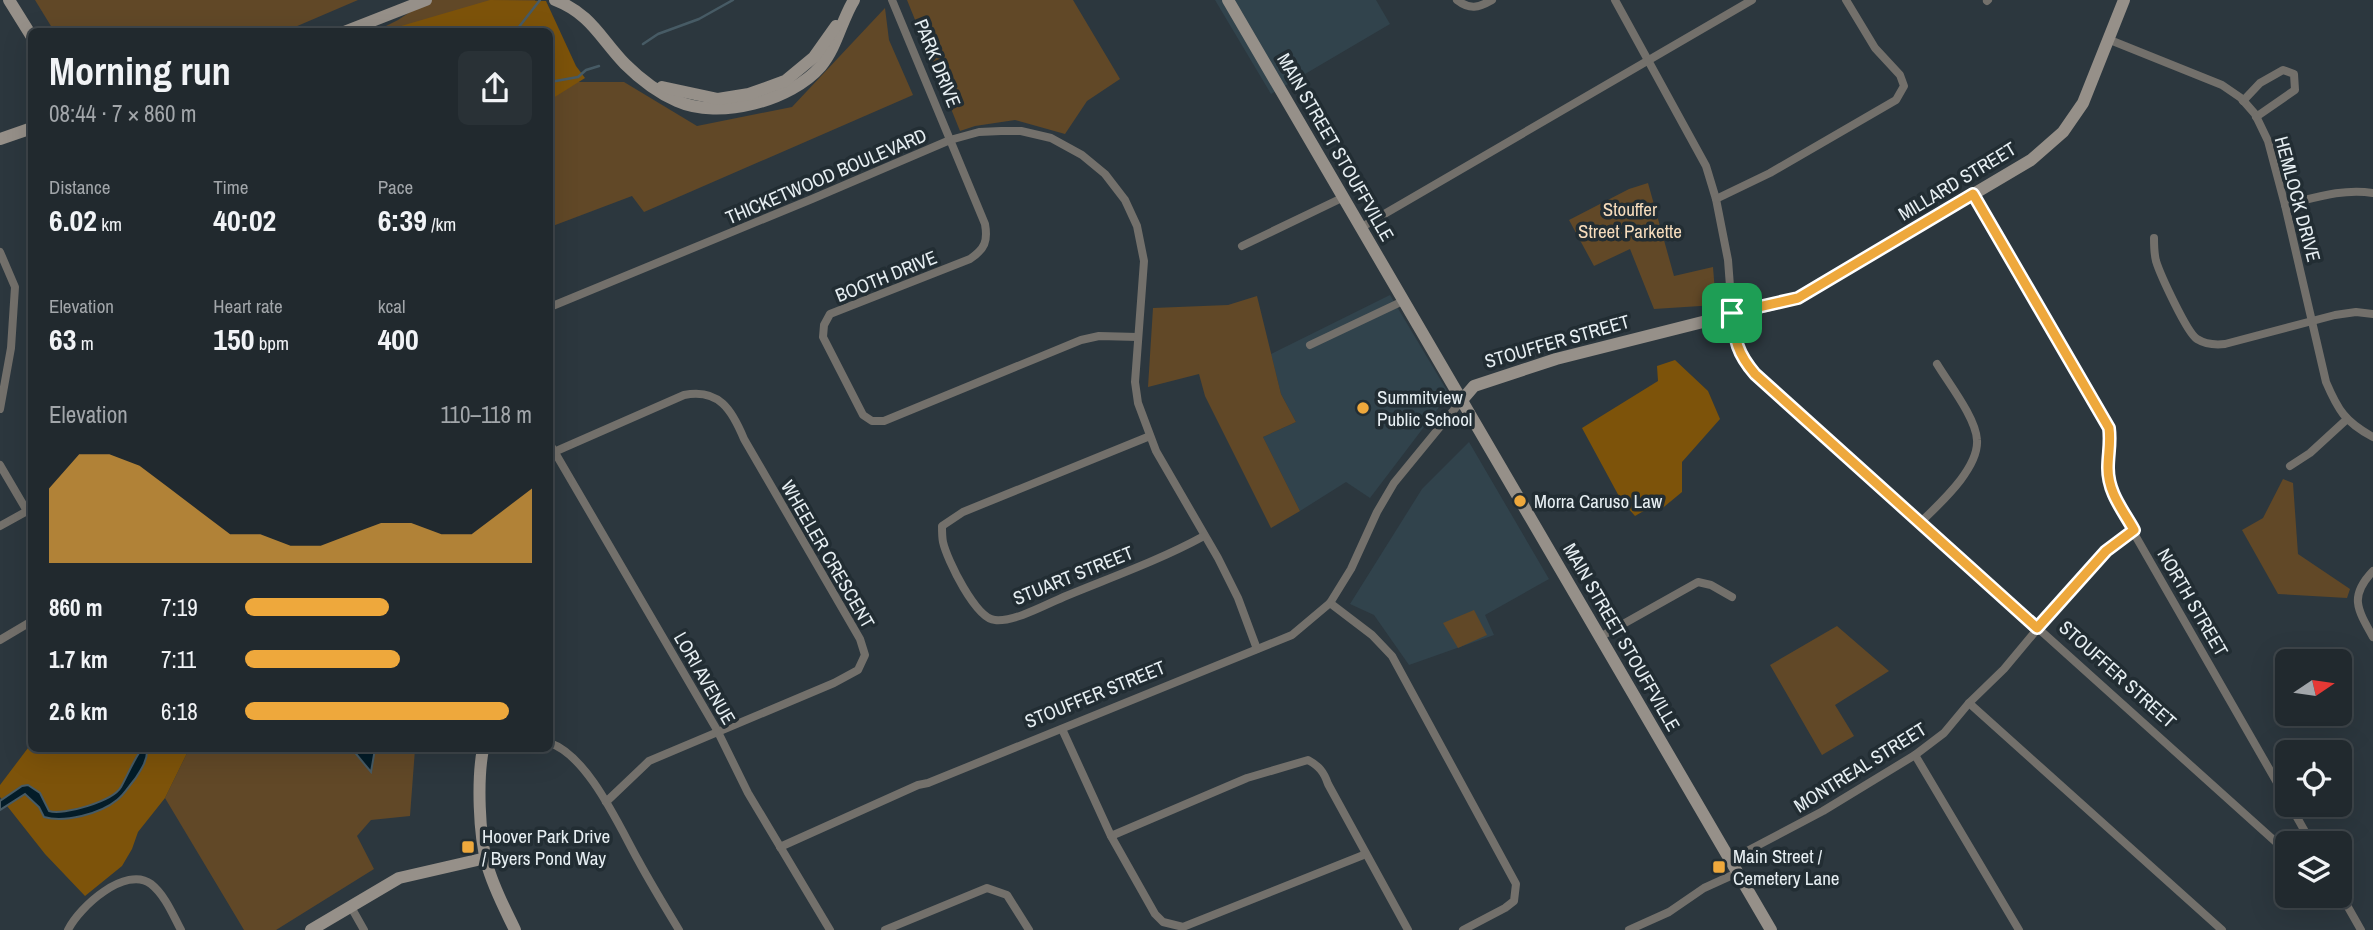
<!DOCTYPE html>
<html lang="en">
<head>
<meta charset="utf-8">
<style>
  :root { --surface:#21292e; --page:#293136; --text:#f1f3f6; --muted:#a2a6aa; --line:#3e454a; --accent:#eea83c }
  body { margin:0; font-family:"Archivo Narrow",sans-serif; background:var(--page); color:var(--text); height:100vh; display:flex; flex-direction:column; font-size:26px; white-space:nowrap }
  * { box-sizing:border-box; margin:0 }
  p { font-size:23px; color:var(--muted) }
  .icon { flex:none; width:38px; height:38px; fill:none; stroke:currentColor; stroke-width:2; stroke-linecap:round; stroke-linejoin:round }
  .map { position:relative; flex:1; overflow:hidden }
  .panel { position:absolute; left:28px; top:28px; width:525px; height:724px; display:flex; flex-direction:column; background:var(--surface); border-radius:10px; box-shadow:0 7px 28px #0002,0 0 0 2px var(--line) }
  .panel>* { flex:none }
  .needle { width:46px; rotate:77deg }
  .buttons { position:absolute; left:2275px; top:649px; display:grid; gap:14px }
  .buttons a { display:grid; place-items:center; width:77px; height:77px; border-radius:10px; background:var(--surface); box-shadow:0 7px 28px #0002,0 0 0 2px var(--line); font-size:35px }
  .pin { position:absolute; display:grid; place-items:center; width:60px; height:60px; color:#fff; margin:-30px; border-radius:14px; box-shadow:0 4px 10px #0006 }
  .round { display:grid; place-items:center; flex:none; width:74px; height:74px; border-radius:10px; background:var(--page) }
  .overview { display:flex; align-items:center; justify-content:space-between; height:119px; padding:0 21px }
  h1 { font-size:38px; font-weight:800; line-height:52px }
  .figures { display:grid; grid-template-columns:repeat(3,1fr); gap:10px; height:119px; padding:7px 21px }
  .figures div { display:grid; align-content:center }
  .figures b { font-size:30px; font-weight:800 }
  .figures small { font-size:19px; font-weight:400 }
  .figures p { font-size:19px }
  .chart { height:196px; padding:14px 21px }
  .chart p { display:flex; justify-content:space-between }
  .chart svg { width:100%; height:126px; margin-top:7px; fill:var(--accent); opacity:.7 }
  ul { padding:0 21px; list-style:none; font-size:23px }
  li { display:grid; grid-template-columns:112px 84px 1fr; align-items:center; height:52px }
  li i { height:18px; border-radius:9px; background:var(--accent) }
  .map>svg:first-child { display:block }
  .built { fill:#31434c }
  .green { fill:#614827 }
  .forest { fill:#7d530a }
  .water { fill:#031c28; stroke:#475b65; stroke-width:2 }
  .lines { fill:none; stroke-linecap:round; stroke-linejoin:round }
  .stream { stroke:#475b65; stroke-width:2.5 }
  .street { stroke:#73706b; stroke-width:8 }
  .secondary { stroke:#969089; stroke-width:12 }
  .route-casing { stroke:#fff; stroke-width:14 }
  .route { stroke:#eea83c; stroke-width:9 }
  .poi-dot { fill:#eea83c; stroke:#222d33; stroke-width:2.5 }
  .labels { text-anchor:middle; stroke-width:7; stroke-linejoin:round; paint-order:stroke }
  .street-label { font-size:19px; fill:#e7eff3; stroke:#222d33 }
  .park-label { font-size:19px; fill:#f6dcbc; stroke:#222d33 }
  .poi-label { font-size:19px; fill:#e7eff3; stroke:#222d33; text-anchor:start }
</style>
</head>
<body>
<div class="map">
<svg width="2373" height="930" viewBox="0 0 2373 930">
  <rect width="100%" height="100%" fill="#2c373e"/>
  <!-- built -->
  <g class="built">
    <path d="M1215 0H1376L1390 24 1271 94Z"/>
    <path d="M1390 295 1449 394 1370 498 1346 482 1300 511 1263 437 1296 422 1281 394 1271 354Z"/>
    <path d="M1469 442 1549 579 1485 615 1494 635 1409 665 1374 615 1350 604 1422 489Z"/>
  </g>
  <!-- green -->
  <g class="green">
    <path d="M35 0H358L295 27 276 32 54 31Z"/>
    <path d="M428 0H535L547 32H374L398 20Z"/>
    <path d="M907 0H1073L1120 79 1087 101 1065 134 1015 120 975 126 960 131Z"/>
    <path d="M885 8 889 40 913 95 644 212 632 196 550 227V40L565 82H624L697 126 792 107Z"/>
    <path d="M1648 183 1674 276 1713 267 1716 305 1654 309 1630 249 1594 266 1569 220 1629 189Z"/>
    <path d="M1257 296 1281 394 1296 422 1263 437 1300 511 1271 528 1205 396 1199 374 1148 387 1153 308 1228 305Z"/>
    <path d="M2283 479 2293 483 2298 554 2350 589 2347 598 2278 594 2242 530 2263 518Z"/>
    <path d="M1474 610 1487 635 1458 648 1443 623Z"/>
    <path d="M1837 626 1889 671 1835 705 1854 736 1822 755 1770 665Z"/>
    <path d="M189 749H415L410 816 371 820 357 836 374 869 276 930H244L165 798Z"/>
  </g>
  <!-- forest -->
  <g class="forest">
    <path d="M490 0 546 1 576 66 585 78 550 100V32L384 31Z"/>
    <path d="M1675 360 1708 391 1720 419 1682 462V492L1659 511 1654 505 1635 516 1621 500 1582 428 1658 381 1657 366Z"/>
    <path d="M31 744 32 749H189L165 798 138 832 132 849 122 866 85 896 45 854 0 797V785Z"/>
  </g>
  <!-- water -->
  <g class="water">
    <path d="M138 749H147C148 760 141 770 135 779 129 786 124 795 117 800 100 814 64 823 44 817L39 807 25 794 0 810V801L22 786 28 785 40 793 49 811C63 816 113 801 121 787 127 776 132 764 139 753Z"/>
    <path d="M352 749H375L371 772Z"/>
  </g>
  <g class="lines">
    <!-- stream -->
    <g class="stream">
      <path d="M515 32 540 0"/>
      <path d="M643 44 658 34 699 19 733 0"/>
      <path d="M550 82 578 77 586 70 599 66"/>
    </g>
    <!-- street -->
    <g class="street">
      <path d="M892 0 985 224C988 241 985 249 970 259L830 314 824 325 823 337 863 415 872 421H884L1081 340 1099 336 1138 337"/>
      <path d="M1457 0C1470 10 1478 8 1492 0"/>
      <path d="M1615 0 1706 166 1716 199 1728 260 1734 339 1743 361 1755 374 2287 852"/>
      <path d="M1987 1 1988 0"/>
      <path d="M2110 40 2222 85 2241 98 2255 114 2268 141 2285 205 2326 382C2338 410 2345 422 2373 437"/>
      <path d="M2243 101 2260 83 2283 70 2294 74 2295 90 2256 117"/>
      <path d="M1973 194 2109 428C2114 455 2103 475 2116 502L2287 800"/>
      <path d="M1716 199 1770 173 1896 100 1904 86 1900 75 1875 48 1846 0"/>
      <path d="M2285 205C2314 198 2343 188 2373 193"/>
      <path d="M1362 227 1752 0"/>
      <path d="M2154 238C2154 246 2154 253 2156 261 2160 274 2187 333 2197 339 2205 344 2216 345 2225 344L2335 315 2356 312 2373 314"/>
      <path d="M1242 246 1344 197"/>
      <path d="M0 252 15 287 11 348 0 409"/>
      <path d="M550 307 812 199 950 140 979 132 1001 131H1021L1051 138 1082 155 1105 174 1125 200 1137 226 1144 261 1135 382 1138 403 1156 451 1218 558 1238 598 1257 649"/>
      <path d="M1310 345 1403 301"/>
      <path d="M1150 436 963 512 942 526C942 531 942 537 943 542 947 560 976 619 995 620 1015 622 1047 604 1066 596 1112 577 1160 560 1204 536"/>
      <path d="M550 444 717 730 748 793 830 930"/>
      <path d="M554 452 684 395C719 388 732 410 744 439L860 639 865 655 858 670 834 683 649 761 606 802"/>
      <path d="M0 465 27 511"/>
      <path d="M2290 466 2310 453 2346 420"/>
      <path d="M1920 523C1939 504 1979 469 1977 440 1976 418 1949 384 1937 364"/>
      <path d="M0 526 29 510"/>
      <path d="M2373 571C2349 596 2357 609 2373 637"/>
      <path d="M1330 603 1372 635 1392 656 1516 884 1514 901 1505 908 1463 930"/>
      <path d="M1600 637 1698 582 1711 585 1732 597"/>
      <path d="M0 640 32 621"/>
      <path d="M1969 703 2222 930"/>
      <path d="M1062 729 1111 836 1155 914 1163 922 1183 927 1366 854"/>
      <path d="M550 743C588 756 619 826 638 860 651 884 665 907 679 930"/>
      <path d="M1915 755 2019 930"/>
      <path d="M2290 805 2312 844"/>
      <path d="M1111 836 1247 778 1308 760C1319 766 1324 772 1328 784L1408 930"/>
      <path d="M780 847 918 785 928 783 1292 635 1330 603 1351 569 1377 512 1394 483 1462 400"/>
      <path d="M1730 860 1823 811 1915 755 1944 733 1969 703 2004 669 2075 584 2106 551 2134 530"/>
      <path d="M2340 893 2361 930"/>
      <path d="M351 907 364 930"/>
      <path d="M68 930C79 907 126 865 151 884 165 895 173 915 181 930"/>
      <path d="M885 930 987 888 1007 895 1029 930"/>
      <path d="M1629 930 1669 912 1704 888 1737 873"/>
    </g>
    <!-- secondary -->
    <g class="secondary">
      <path d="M9 0 32 37"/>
      <path d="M555 0C591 14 600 38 625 64 639 78 659 93 677 101 719 120 791 101 821 66 837 47 841 21 854 0"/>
      <path d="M1228 0 1771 930"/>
      <path d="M330 32H331"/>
      <path d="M344 32 426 0"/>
      <path d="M662 87 718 99 749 94 785 81 814 57 836 26"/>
      <path d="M0 139 32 128"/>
      <path d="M1462 400 1474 386 1556 359 1798 298 2031 160 2063 132 2083 103 2124 0"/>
      <path d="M483 749C477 780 479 834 487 864 493 887 505 909 515 930"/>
      <path d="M311 930 399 878 486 858"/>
    </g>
  </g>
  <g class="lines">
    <!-- route casing -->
    <g class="route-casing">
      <path id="route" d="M1973 194 2109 428C2111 443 2108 454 2108 468 2108 493 2123 510 2134 530L2106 551 2037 628 1755 374C1737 353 1735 341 1732 313L1798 298Z"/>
    </g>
    <!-- route -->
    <use href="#route" class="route"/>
  </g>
  <!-- markers -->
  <g class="poi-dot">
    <circle cx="1363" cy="408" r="7"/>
    <circle cx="1520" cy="501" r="7"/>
    <rect x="461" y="840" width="14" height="14" rx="3.5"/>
    <rect x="1712" y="860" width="14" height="14" rx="3.5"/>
  </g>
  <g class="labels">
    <!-- street labels -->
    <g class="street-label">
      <text transform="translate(938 63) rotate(68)" y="7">PARK DRIVE</text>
      <text transform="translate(1336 147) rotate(60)" y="7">MAIN STREET STOUFFVILLE</text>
      <text transform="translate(826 176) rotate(-23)" y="7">THICKETWOOD BOULEVARD</text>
      <text transform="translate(1957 181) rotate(-31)" y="7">MILLARD STREET</text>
      <text transform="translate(2298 199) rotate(75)" y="7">HEMLOCK DRIVE</text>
      <text transform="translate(886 276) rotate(-22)" y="7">BOOTH DRIVE</text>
      <text transform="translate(1557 341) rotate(-16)" y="7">STOUFFER STREET</text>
      <text transform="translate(828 554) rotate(60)" y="7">WHEELER CRESCENT</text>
      <text transform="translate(1073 575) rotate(-22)" y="7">STUART STREET</text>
      <text transform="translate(2193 602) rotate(60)" y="7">NORTH STREET</text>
      <text transform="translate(1622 637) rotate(60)" y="7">MAIN STREET STOUFFVILLE</text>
      <text transform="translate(2118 674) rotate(42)" y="7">STOUFFER STREET</text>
      <text transform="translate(705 678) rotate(60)" y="7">LORI AVENUE</text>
      <text transform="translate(1095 694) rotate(-22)" y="7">STOUFFER STREET</text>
      <text transform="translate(1860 767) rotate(-32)" y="7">MONTREAL STREET</text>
    </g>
    <!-- park labels -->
    <g class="park-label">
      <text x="1630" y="216">Stouffer<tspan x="1630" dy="22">Street Parkette</tspan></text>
    </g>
    <!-- poi labels -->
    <g class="poi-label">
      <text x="1377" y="404">Summitview<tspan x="1377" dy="22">Public School</tspan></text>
      <text x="1534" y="508">Morra Caruso Law</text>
      <text x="482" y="843">Hoover Park Drive<tspan x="482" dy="22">/ Byers Pond Way</tspan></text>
      <text x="1733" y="863">Main Street /<tspan x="1733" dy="22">Cemetery Lane</tspan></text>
    </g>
  </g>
</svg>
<div class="buttons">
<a><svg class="needle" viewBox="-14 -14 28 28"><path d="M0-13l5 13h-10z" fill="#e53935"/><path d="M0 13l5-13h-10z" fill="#a2a6aa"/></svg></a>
<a><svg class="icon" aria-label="locate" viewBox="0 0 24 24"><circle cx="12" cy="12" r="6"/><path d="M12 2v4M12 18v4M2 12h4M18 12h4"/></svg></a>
<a><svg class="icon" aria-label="layers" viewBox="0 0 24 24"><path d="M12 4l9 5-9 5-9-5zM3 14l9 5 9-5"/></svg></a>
</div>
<div class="pin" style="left:1732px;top:313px;background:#1e9e55"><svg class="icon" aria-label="arrive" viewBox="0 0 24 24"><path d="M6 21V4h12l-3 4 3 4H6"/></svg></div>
<section class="panel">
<div class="overview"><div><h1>Morning run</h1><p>08:44 · 7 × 860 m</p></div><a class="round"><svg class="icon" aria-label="share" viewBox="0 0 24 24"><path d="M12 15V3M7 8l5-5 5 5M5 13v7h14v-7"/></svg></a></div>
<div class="figures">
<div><p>Distance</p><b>6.02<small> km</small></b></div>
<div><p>Time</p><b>40:02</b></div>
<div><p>Pace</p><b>6:39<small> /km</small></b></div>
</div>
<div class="figures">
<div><p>Elevation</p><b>63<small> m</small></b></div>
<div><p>Heart rate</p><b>150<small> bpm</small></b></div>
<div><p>kcal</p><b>400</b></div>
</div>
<div class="chart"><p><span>Elevation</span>110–118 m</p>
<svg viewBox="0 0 160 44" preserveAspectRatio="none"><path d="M0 44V18L10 6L20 6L30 10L40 18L50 26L60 34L70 34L80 38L90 38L100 34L110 30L120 30L130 34L140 34L150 26L160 18V44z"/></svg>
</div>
<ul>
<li><b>860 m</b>7:19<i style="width:50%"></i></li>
<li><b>1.7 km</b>7:11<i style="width:54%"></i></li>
<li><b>2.6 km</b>6:18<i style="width:92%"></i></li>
</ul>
</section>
</div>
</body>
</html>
